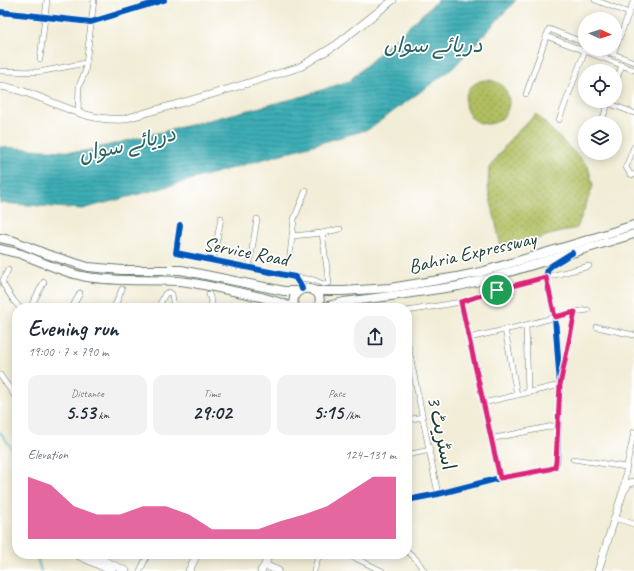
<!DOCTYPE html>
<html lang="en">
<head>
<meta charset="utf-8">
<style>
  :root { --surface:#fff; --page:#f2f2f3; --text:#1f2937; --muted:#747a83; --accent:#db2777 }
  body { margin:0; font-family:Caveat,"Playpen Sans Arabic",sans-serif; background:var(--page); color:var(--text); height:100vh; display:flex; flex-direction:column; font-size:15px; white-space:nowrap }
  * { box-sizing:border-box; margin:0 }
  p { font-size:13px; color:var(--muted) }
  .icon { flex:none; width:22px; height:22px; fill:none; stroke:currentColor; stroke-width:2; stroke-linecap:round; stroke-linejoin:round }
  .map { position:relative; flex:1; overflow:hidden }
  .drawer { position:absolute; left:12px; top:303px; width:400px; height:256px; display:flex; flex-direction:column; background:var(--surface); border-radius:16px; box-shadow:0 2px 10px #0003 }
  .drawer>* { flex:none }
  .needle { width:26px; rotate:94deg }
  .fabs { position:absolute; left:578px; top:12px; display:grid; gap:8px }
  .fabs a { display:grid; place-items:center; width:44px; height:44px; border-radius:50%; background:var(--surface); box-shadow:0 2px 10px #0003; font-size:20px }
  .pin { position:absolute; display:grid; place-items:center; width:34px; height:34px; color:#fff; margin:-17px; border:2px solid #fff; border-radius:50%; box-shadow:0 1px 4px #0007 }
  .round { display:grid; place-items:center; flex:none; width:42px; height:42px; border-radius:16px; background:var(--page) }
  .head { display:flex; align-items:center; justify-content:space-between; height:68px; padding:0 16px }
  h1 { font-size:22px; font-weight:800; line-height:30px }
  .metrics { display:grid; grid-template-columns:repeat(3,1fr); gap:6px; height:68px; padding:4px 16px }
  .metrics div { display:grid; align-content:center; border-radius:10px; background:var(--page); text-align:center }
  .metrics b { font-size:20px; font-weight:800 }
  .metrics small { font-size:11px; font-weight:400 }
  .metrics p { font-size:11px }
  .chart { height:112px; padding:8px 16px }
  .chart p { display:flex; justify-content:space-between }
  .chart svg { width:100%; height:72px; margin-top:4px; fill:var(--accent); opacity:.7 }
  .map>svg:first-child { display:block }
  .grass { fill:url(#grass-dots); stroke:#687e4a }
  .water { fill:url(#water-rules); stroke:#2e7574 }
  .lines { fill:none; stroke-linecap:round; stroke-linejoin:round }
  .stream { stroke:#3cadb5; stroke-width:1.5 }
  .street-casing { stroke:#697b6d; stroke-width:6 }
  .secondary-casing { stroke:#697b6d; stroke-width:8 }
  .primary-casing { stroke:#697b6d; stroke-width:10 }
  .street { stroke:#fff; stroke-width:5 }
  .secondary { stroke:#fff; stroke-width:7 }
  .primary { stroke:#fff; stroke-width:8 }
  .cycleway-casing { stroke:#fff; stroke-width:8 }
  .cycleway { stroke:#0057b8; stroke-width:6 }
  .route-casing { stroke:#fff; stroke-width:8 }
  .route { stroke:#db2777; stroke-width:5 }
  .labels { text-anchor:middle; stroke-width:3.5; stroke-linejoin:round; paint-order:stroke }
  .street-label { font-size:20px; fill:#1f3d34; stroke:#fff }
  .water-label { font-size:21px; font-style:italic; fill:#296461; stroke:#fff }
</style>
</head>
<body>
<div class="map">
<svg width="634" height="571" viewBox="0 0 634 571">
  <defs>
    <pattern id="grass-dots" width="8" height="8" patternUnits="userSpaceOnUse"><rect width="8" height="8" fill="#b0be61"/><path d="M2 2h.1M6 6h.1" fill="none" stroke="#8f9c51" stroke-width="1.8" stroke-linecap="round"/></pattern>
    <pattern id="water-rules" width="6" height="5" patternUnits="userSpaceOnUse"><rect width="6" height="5" fill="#3cadb5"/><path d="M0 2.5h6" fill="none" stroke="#328e94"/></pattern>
  </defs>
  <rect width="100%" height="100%" fill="#fff"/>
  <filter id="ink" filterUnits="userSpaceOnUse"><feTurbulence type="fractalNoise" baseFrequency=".025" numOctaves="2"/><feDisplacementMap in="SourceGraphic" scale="8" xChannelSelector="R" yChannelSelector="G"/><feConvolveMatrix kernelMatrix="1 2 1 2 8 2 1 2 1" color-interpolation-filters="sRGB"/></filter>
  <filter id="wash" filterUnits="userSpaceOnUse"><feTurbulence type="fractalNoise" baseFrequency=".012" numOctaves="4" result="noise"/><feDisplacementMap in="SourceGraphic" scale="16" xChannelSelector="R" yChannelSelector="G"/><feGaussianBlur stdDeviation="0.9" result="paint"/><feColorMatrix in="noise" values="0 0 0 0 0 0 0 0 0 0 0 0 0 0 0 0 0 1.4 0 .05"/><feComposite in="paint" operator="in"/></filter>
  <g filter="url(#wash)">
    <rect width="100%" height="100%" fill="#f2edd7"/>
    <!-- grass -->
    <g class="grass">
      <circle cx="487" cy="102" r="22"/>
      <path d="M536 114 588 166 593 186 577 228 549 235 502 251 488 188 489 168 512 137Z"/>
    </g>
    <!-- water -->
    <path class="water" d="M438 0H516L453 68 369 129 155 190 82 209 0 203V147L80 152 130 140 300 97 349 81Z"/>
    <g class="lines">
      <!-- stream -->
      <g class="stream">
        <path d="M0 432 10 446 17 465"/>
        <path d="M36 554 41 571"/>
      </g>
    </g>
  </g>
  <g filter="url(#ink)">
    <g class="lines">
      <!-- street casing -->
      <g class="street-casing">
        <g id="street">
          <path d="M595 0 629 13"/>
          <path d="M0 12 91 22 164 0"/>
          <path d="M546 36 634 70"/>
          <path d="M601 49 634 62"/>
          <path d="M613 54 634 0"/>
          <path d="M40 59 47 0"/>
          <path d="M0 71 39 72 86 63"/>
          <path d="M615 84 622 65"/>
          <path d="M526 94 549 29 585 43"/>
          <path d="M608 103 634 113"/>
          <path d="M78 113 79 86 85 72 94 0"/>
          <path d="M559 120 585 51"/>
          <path d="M601 123 609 101"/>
          <path d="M634 147 626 167 630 174 634 175"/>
          <path d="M180 225 176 253 295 277 301 286 302 289"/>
          <path d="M292 236 322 233 340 229"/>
          <path d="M290 255 294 219 306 190"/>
          <path d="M213 261 221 218"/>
          <path d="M249 268 257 219"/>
          <path d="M8 270 3 280V284L14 301 20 308"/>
          <path d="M295 277 314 280 323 284 329 283 322 233"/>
          <path d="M209 294 213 308"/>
          <path d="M461 302 500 478"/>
          <path d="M251 304 252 308"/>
          <path d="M30 308 44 282"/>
          <path d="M72 308 80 293"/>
          <path d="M114 308 122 289"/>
          <path d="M158 308 165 294 169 292 172 294 174 308"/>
          <path d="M407 311 461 302 497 290 589 266"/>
          <path d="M526 325 528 392"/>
          <path d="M597 327 634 335"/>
          <path d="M505 329 517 395"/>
          <path d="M469 338 526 325 575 312 588 310"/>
          <path d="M407 340 438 494"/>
          <path d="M0 375 17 399"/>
          <path d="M483 403 560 385 575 312"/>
          <path d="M407 420 422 417"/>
          <path d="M490 439 558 425"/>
          <path d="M407 455 430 450"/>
          <path d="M573 459 626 467"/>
          <path d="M623 489 627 465 634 432"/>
          <path d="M407 500 438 494 500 478 550 469 555 467 557 462 560 385 555 317 546 277 548 269 566 257"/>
          <path d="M615 518 634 524"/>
          <path d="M407 551 416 559 424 571"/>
          <path d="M347 554 382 571"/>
          <path d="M140 571 148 554"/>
          <path d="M314 571 319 554"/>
        </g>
      </g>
      <!-- secondary casing -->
      <g class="secondary-casing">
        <g id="secondary">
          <path d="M0 86C43 92 79 123 124 119L216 93 300 67 336 45 393 0"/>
          <path d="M75 554 112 571"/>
          <path d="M90 554 126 571"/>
          <path d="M265 565 278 571"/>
          <path d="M189 571 197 554"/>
          <path d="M261 571 265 565 269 554"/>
          <path d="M598 571 623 492 629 483 634 482"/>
        </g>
      </g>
      <!-- primary casing -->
      <g class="primary-casing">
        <g id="primary">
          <path d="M0 238 14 241 46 254 88 267 122 270H181L284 291H299"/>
          <path d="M0 249C7 251 14 252 21 254 43 262 63 273 87 277 118 282 147 279 178 281 193 282 208 286 223 289 247 294 271 298 294 308"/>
          <path d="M314 291H343L390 288 457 277 481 272 578 243 634 225"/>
          <path d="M295 308C285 283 329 282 318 308"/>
          <path d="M322 308 332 305 344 302 391 296 459 286 483 280 634 234"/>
        </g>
      </g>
      <!-- street -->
      <use href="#street" class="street"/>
      <!-- secondary -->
      <use href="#secondary" class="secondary"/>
      <!-- primary -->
      <use href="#primary" class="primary"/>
      <!-- cycleway casing -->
      <g class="cycleway-casing">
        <g id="cycleway">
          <path d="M0 12 91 22 164 0"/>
          <path d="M180 225 176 253 295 277 301 286 302 289"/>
          <path d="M461 302 500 478"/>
          <path d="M407 500 438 494 500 478 550 469 555 467 557 462 560 385 555 317 546 277 548 269 551 266 572 253"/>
        </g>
      </g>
      <!-- cycleway -->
      <use href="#cycleway" class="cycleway"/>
    </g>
  </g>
  <g class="lines" filter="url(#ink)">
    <!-- route casing -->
    <g class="route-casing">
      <path id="route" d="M546 277 555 317 575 312 560 385 556 462 555 467 550 469 500 478 461 302 497 290Z"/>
    </g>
    <!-- route -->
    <use href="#route" class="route"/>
  </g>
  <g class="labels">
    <!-- street labels -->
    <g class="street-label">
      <text transform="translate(246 251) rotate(11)" y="7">Service Road</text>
      <text transform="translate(472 252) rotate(-13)" y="7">Bahria Expressway</text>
      <text transform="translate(442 433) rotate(78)" y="7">اسٹریٹ 3</text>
    </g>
    <!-- water labels -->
    <g class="water-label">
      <text x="433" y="52">دریائے سواں</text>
      <text transform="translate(127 144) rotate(-13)" y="7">دریائے سواں</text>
    </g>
  </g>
</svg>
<div class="fabs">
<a><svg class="needle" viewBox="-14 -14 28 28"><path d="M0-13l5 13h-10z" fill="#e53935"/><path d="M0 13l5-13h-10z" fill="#747a83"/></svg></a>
<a><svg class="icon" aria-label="locate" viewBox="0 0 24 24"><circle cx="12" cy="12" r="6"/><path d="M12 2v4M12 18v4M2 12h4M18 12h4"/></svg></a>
<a><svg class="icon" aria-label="layers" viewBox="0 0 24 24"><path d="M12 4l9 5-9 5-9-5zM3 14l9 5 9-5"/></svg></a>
</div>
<div class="pin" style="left:497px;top:290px;background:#1e9e55"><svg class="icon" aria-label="arrive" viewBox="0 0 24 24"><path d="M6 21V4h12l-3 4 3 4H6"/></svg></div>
<section class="drawer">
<div class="head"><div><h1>Evening run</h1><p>19:00 · 7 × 790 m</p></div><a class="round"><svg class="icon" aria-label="share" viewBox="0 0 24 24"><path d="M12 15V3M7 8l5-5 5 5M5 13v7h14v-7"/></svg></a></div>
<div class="metrics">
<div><p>Distance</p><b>5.53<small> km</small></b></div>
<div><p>Time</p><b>29:02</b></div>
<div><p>Pace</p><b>5:15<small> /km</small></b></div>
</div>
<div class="chart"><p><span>Elevation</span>124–131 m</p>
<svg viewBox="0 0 160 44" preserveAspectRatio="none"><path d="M0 44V6L10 11L20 24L30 29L40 29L50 24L60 24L70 29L80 38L90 38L100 38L110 33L120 29L130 24L140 15L150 6L160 6V44z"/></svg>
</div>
</section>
</div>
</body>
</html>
